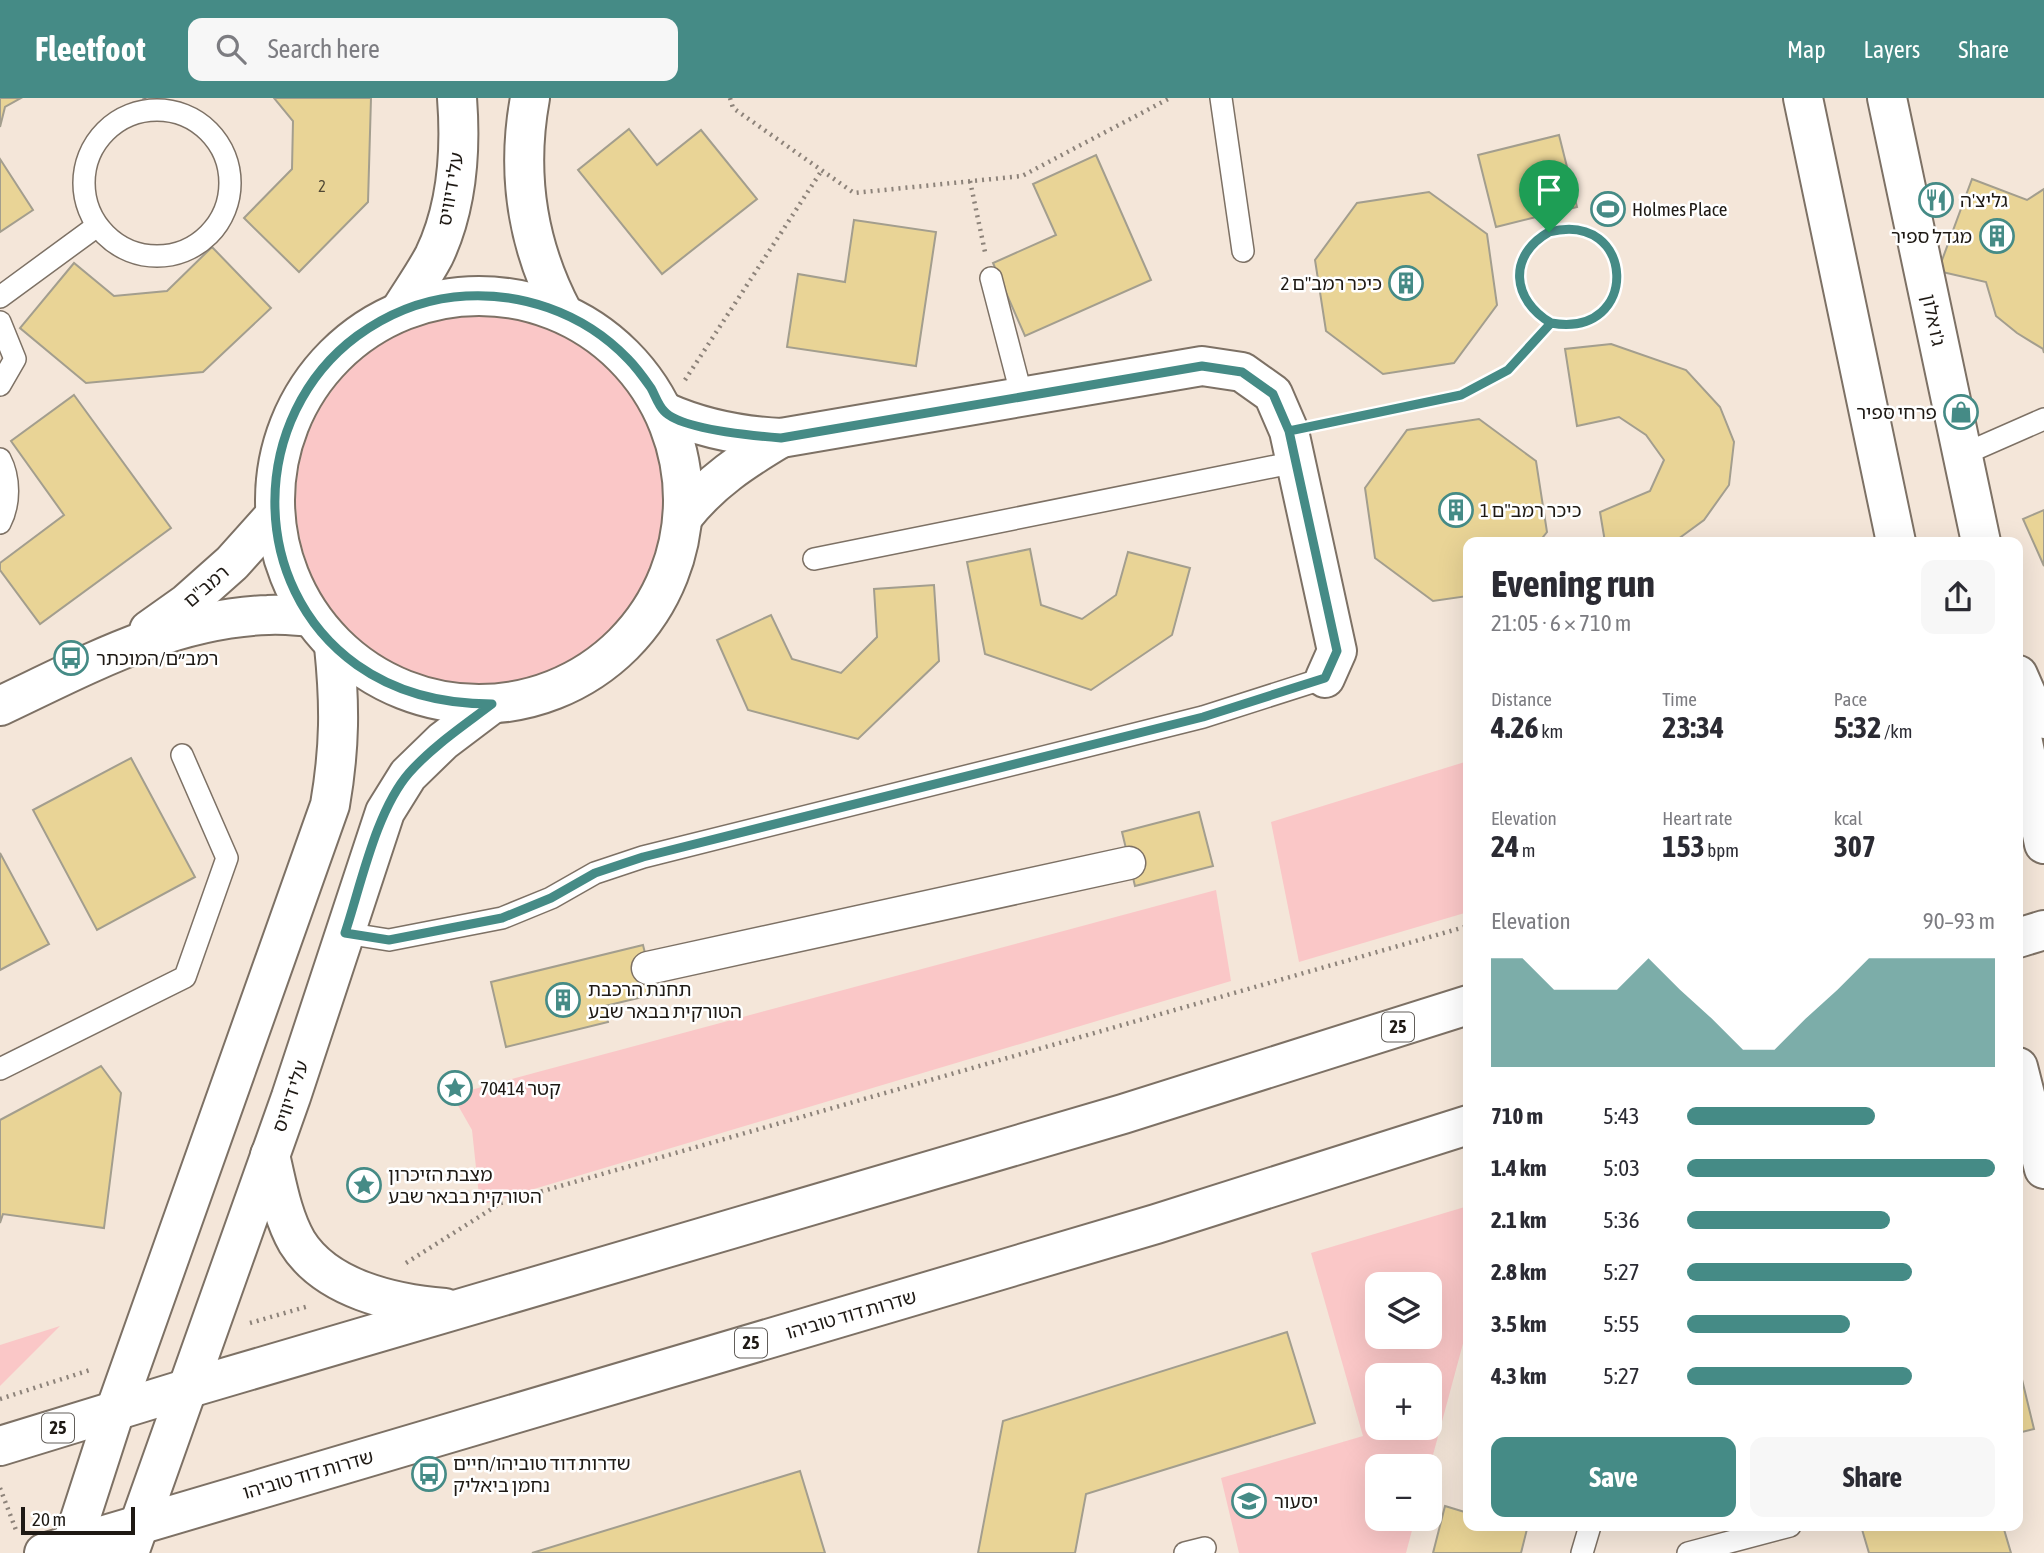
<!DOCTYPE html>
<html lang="en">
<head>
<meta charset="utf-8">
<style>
  :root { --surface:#fff; --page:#f7f7f7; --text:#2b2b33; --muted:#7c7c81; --accent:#458b86 }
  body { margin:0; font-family:"Asap Condensed","Noto Sans Hebrew",sans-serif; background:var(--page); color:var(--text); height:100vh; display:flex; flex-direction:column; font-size:26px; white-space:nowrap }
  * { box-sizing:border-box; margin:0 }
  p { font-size:23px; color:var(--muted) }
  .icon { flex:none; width:38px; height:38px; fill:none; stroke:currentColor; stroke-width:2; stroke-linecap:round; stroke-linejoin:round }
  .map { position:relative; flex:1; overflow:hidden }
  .sheet { position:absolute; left:1463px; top:439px; width:560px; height:994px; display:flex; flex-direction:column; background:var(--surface); border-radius:14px; box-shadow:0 7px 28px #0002 }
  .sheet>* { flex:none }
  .buttons { position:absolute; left:1365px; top:1174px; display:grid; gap:14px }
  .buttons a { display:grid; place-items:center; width:77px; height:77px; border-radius:14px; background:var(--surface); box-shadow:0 7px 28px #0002; font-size:35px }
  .scale { position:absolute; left:21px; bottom:18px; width:114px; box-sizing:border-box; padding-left:7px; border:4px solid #1e1914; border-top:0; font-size:19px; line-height:24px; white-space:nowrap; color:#1e1914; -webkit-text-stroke:5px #fff; paint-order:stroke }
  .pin { position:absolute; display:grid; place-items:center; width:60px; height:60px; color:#fff; margin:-72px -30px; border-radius:50% 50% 50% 0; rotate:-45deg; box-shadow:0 0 7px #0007 }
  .pin .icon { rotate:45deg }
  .round { display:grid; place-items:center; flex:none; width:74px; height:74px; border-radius:14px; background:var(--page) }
  .head { display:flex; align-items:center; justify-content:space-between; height:119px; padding:0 28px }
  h1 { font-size:38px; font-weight:700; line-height:52px }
  .stats { display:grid; grid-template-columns:repeat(3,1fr); gap:10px; height:119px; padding:7px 28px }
  .stats div { display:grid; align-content:center }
  .stats b { font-size:30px; font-weight:700 }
  .stats small { font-size:19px; font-weight:400 }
  .stats p { font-size:19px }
  .chart { height:196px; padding:14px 28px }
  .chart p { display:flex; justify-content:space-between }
  .chart svg { width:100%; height:126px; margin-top:7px; fill:var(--accent); opacity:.7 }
  .primary-button { display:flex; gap:14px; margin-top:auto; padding:14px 28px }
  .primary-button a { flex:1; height:80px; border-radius:14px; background:var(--accent); color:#fff; font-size:28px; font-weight:700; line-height:80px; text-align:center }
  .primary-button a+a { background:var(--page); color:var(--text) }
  ul { padding:0 28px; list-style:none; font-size:23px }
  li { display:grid; grid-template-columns:112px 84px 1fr; align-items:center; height:52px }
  li i { height:18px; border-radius:9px; background:var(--accent) }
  header { display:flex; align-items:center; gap:42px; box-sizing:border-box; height:98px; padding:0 35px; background:var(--accent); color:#fff }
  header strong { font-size:33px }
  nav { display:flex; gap:38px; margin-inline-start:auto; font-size:24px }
  .search { width:490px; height:63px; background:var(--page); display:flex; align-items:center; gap:18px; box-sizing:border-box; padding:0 24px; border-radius:14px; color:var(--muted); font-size:26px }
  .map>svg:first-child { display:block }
  .green { fill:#fac7c7; fill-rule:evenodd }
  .building { fill:#e9d496; stroke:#a39e8e; stroke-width:2 }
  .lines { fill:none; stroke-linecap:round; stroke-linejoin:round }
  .service-casing { stroke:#7d7165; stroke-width:24 }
  .pedestrian-casing { stroke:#7d7165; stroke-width:35 }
  .minor-casing { stroke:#7d7165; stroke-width:42 }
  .tertiary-casing { stroke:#7d7165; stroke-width:42 }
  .secondary-casing { stroke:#7d7165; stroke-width:42 }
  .trunk-casing { stroke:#7d7165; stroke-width:42 }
  .path { stroke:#8d837a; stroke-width:4.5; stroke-dasharray:2 5; stroke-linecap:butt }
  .service { stroke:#fff; stroke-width:21 }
  .pedestrian { stroke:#fff; stroke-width:32 }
  .minor { stroke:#fff; stroke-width:38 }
  .tertiary { stroke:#fff; stroke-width:38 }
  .secondary { stroke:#fff; stroke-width:38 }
  .trunk { stroke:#fff; stroke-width:38 }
  .route-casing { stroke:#fff; stroke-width:14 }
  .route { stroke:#458b86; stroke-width:9 }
  .labels { text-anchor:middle; stroke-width:5; stroke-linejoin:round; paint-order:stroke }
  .number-label { font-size:16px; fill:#514834 }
  .shield { fill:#fff; stroke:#625e5a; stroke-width:2 }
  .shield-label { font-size:18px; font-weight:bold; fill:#1e1914 }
  .street-label { font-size:19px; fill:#1e1914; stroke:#fff }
  .poi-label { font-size:19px; fill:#1e1914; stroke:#fff; text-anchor:start }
</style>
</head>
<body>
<header>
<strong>Fleetfoot</strong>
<div class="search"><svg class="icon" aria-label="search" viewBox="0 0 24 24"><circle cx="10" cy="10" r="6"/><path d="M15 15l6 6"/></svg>Search here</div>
<nav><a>Map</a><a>Layers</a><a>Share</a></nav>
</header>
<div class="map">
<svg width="2044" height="1455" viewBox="0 0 2044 1455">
  <rect width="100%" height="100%" fill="#f4e6d9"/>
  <!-- green -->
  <g class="green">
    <circle cx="480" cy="402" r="184"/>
    <path d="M1468 663V814L1299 864 1271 724Z"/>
    <path d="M1216 792 1231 883 480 1107 472 1032 452 997Z"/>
    <path d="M1468 1108V1227L1430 1368H1377V1421H1415L1406 1455H1239L1221 1380 1363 1338 1311 1155ZM1377 1186H1430V1239H1377ZM1377 1278H1430V1330H1377Z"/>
    <path d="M60 1228 0 1288V1247Z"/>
  </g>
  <!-- building -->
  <g class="building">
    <path d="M0 0H21L5 9 0 29Z"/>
    <path d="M274 0H371L368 104 299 174 244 120 292 71 293 23Z"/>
    <path d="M629 31 657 67 701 32 757 101 662 176 578 72Z"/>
    <path d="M1559 37 1577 109 1496 129 1478 57Z"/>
    <path d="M1096 57 1151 182 1025 238 993 165 1056 137 1033 86Z"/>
    <path d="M0 61 33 112 0 134Z"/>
    <path d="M1972 81 2027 102 2044 91V255L2043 251 2017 235 1996 218 1986 184 1938 173Z"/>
    <path d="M1429 94 1487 136 1497 207 1454 265 1383 276 1326 233 1315 162 1357 105Z"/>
    <path d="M854 122 936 134 916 268 787 249 798 176 845 184Z"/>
    <path d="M212 149 271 210 203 274 86 285 20 230 74 165 114 198 167 193Z"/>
    <path d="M1611 246 1686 272 1720 309 1734 344 1729 387 1704 422 1674 444H1605L1600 414 1650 393 1664 362 1646 337 1619 319 1577 328 1565 251Z"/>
    <path d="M74 297 171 430 40 526 0 472V465L64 417 11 343Z"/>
    <path d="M1479 321 1536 363 1547 434 1539 444H1468V498L1433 503 1375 460 1365 390 1407 332Z"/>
    <path d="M2044 412V468L2023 421Z"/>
    <path d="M1030 451 1041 507 1082 521 1116 497 1128 454 1190 470 1172 537 1091 592 985 556 967 464Z"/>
    <path d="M934 487 939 563 858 641 748 612 717 542 771 517 792 561 841 575 877 539 874 491Z"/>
    <path d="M131 660 195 779 97 832 33 712Z"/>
    <path d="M1199 714 1213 768 1135 788 1122 734Z"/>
    <path d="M0 755 49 846 0 872Z"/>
    <path d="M643 847 655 896 605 908 608 924 506 949 491 884Z"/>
    <path d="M101 968 121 995 104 1130 3 1116 0 1125V1022Z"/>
    <path d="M1287 1234 1315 1325 1086 1396 1075 1455H978L1003 1323Z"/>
    <path d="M2018 1265 2034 1331 2018 1335Z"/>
    <path d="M800 1373 825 1455H532Z"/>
    <path d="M1445 1408 1468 1415V1428H1517L1527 1431 1521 1455H1433Z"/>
    <path d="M1861 1428H2003L2011 1455H1869Z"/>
  </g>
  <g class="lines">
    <!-- service casing -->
    <g class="service-casing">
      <g id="service">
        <path d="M1221 0 1243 153"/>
        <circle cx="157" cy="85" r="73"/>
        <path d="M991 180 1022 299"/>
        <path d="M0 199 97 128"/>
        <path d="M0 224 15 261 0 287"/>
        <path d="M1962 357 2044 321"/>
        <path d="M0 361C10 380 10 406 0 425"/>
        <path d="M814 461 1296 364"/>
        <path d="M345 835 389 842 502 820 551 800 595 775 643 759 1203 619 1325 580"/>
        <path d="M0 971 185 879 227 760 182 657"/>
        <path d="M1185 1455 1205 1450"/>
        <path d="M1582 1455 1590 1428"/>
        <path d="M1688 1455 1790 1428"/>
      </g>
    </g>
    <!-- pedestrian casing -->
    <g class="pedestrian-casing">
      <path id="pedestrian" d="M648 870 1129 765"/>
    </g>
    <!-- minor casing -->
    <g class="minor-casing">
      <g id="minor">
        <path d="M665 314C703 331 740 338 781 340L1202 268 1242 274 1273 296 1289 333 1337 553 1325 580"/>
        <path d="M683 419C710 384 744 362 781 340"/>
      </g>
    </g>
    <!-- tertiary casing -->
    <g class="tertiary-casing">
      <g id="tertiary">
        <path d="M530 0C516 76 527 147 563 215"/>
        <circle cx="479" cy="402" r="204"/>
        <path d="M400 213C411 195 424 177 434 158 457 110 461 52 457 0"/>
        <path d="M149 532 187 505 232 465 275 417"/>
        <path d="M0 608C85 568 171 520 268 517 282 516 297 518 311 519"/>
        <path d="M69 1455 115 1313 330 707C340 649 340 606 334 548"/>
        <path d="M129 1455 291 999 385 714 408 677 443 643 492 606"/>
      </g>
    </g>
    <!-- secondary casing -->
    <g class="secondary-casing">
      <g id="secondary">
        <path d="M1803 0 1896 444"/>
        <path d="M1887 0 1981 444"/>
        <path d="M2018 620 2044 746"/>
        <path d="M2018 969 2044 1071"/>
      </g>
    </g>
    <!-- trunk casing -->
    <g class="trunk-casing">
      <g id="trunk">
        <path d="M2018 577 2032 609 2044 621"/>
        <path d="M2018 720 2044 711"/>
        <path d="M2018 840 2044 832"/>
        <path d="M2018 1011 2037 1043"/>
        <path d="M270 1057C277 1086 282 1118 297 1144 326 1191 394 1206 445 1210"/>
        <path d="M0 1348 186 1291 1123 1016 1468 907"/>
        <path d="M44 1455 1156 1126 1468 1027"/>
      </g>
    </g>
    <!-- path -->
    <g class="path">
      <path d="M144 0 148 12"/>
      <path d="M730 0 733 10 854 95 1022 78 1170 0"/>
      <path d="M970 83 985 154"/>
      <circle cx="1569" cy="179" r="49"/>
      <path d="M685 282 822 72"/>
      <path d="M1327 325 1461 297 1508 272 1551 225"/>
      <path d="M406 1165 501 1105 1468 828"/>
      <path d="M250 1225 309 1208"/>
      <path d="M0 1301 90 1272"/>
      <path d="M0 1390 16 1432"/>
    </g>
    <!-- service -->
    <use href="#service" class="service"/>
    <!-- pedestrian -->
    <use href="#pedestrian" class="pedestrian"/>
    <!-- minor -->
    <use href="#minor" class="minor"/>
    <!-- tertiary -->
    <use href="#tertiary" class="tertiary"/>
    <!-- secondary -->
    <use href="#secondary" class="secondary"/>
    <!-- trunk -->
    <use href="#trunk" class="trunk"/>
  </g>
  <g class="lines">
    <!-- route casing -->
    <g class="route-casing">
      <path id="route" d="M1549 134C1507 158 1512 202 1551 225L1508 272 1461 297 1289 333 1273 296 1242 274 1202 268 781 340C756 338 681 332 664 313 658 307 655 297 651 290 644 280 636 269 628 261 583 214 518 192 454 199 419 203 386 217 357 238 249 318 246 488 357 567 398 596 443 606 492 606 463 628 433 648 409 675 376 713 361 787 345 835L389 842 502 820 551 800 595 775 643 759 1203 619 1325 580 1337 553 1289 333 1461 297 1508 272 1551 225C1642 241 1636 111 1549 134"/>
    </g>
    <!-- route -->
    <use href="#route" class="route"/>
  </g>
  <!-- icons -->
  <defs>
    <g id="restaurant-ring" transform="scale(1.75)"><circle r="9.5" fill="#fff" stroke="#458b86" stroke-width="1.5"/><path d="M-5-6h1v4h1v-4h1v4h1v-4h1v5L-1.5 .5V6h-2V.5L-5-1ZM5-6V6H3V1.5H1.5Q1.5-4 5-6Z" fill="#458b86"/></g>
    <g id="stadium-ring" transform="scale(1.75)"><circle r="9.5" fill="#fff" stroke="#458b86" stroke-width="1.5"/><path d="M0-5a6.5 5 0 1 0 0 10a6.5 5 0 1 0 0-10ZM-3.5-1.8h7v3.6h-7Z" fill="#458b86"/></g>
    <g id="building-ring" transform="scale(1.75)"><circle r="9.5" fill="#fff" stroke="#458b86" stroke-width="1.5"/><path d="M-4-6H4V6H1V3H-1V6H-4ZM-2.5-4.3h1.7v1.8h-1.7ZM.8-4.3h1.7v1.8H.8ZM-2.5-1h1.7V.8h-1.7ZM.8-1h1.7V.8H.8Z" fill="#458b86"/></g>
    <g id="shop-ring" transform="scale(1.75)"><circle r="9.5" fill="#fff" stroke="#458b86" stroke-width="1.5"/><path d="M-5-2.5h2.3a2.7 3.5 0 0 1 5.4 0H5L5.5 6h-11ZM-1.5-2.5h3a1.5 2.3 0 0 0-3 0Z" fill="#458b86"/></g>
    <g id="bus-ring" transform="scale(1.75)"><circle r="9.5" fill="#fff" stroke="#458b86" stroke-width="1.5"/><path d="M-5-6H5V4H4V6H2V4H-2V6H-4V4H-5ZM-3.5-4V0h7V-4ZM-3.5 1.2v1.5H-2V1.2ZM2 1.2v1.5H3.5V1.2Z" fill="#458b86"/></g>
    <g id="sight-ring" transform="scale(1.75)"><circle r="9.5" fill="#fff" stroke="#458b86" stroke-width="1.5"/><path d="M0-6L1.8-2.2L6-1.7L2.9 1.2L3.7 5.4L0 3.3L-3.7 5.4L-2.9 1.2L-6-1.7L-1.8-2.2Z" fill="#458b86"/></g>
    <g id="school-ring" transform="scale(1.75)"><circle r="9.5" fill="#fff" stroke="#458b86" stroke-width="1.5"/><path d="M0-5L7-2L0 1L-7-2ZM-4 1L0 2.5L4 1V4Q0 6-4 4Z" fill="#458b86"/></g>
  </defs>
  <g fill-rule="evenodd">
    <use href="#restaurant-ring" x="1936" y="102"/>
    <use href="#stadium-ring" x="1608" y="111"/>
    <use href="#building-ring" x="1997" y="138"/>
    <use href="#building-ring" x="1406" y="185"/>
    <use href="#shop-ring" x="1961" y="314"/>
    <use href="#building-ring" x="1456" y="412"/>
    <use href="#bus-ring" x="71" y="560"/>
    <use href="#building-ring" x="563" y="902"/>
    <use href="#sight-ring" x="455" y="990"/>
    <use href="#sight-ring" x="364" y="1087"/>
    <use href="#bus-ring" x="429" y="1376"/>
    <use href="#school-ring" x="1249" y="1403"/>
  </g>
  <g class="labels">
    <!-- number labels -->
    <g class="number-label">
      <text x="322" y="94">2</text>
    </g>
    <!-- shield labels -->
    <g class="shield">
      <rect x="1382" y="914.5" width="32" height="29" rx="5"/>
      <rect x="735" y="1230.5" width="32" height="29" rx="5"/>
      <rect x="42" y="1315.5" width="32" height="29" rx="5"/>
    </g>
    <g class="shield-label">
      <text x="1398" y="935">25</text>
      <text x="751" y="1251">25</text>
      <text x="58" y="1336">25</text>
    </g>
    <!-- street labels -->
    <g class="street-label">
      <text transform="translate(450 91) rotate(-80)" y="7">עלי דיוויס</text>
      <text transform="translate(1934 222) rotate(78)" y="7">ג'ו אלון</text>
      <text transform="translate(206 488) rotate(-41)" y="7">רמב"ם</text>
      <text transform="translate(290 998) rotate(-71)" y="7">עלי דיוויס</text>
      <text transform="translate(851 1216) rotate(-16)" y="7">שדרות דוד טוביהו</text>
      <text transform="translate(308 1376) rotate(-16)" y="7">שדרות דוד טוביהו</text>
    </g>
    <!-- poi labels -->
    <g class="poi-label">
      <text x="1960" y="109">גליצ'ה</text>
      <text x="1632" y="118">Holmes Place</text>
      <text x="1972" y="145" text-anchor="end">מגדל ספיר</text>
      <text x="1382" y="192" text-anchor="end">כיכר רמב"ם 2</text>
      <text x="1937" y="321" text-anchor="end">פרחי ספיר</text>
      <text x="1480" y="419">כיכר רמב"ם 1</text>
      <text x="96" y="567">רמב״ם/המוכתר</text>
      <text x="588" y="898">תחנת הרכבת<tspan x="588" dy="22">הטורקית בבאר שבע</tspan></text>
      <text x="480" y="997">קטר 70414</text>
      <text x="388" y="1083">מצבת הזיכרון<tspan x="388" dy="22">הטורקית בבאר שבע</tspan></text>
      <text x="453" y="1372">שדרות דוד טוביהו/חיים<tspan x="453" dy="22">נחמן ביאליק</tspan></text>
      <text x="1274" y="1410">יסעור</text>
    </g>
  </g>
</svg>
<div class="buttons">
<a><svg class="icon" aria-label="layers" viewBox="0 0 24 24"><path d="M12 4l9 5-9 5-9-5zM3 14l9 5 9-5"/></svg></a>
<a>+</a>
<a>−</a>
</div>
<div class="scale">20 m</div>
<div class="pin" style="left:1549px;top:134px;background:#1e9e55"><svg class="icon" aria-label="arrive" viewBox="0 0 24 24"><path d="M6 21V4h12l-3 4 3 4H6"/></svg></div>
<section class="sheet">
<div class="head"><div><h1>Evening run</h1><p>21:05 · 6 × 710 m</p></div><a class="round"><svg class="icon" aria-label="share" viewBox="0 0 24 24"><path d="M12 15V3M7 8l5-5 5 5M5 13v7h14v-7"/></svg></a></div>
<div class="stats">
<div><p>Distance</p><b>4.26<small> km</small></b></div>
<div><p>Time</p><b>23:34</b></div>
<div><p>Pace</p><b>5:32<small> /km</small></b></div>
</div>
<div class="stats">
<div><p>Elevation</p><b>24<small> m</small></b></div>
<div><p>Heart rate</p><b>153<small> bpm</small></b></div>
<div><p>kcal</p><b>307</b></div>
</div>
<div class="chart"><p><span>Elevation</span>90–93 m</p>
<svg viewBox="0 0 160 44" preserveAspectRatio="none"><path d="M0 44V6L10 6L20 17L30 17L40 17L50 6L60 17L70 27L80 38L90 38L100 27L110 17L120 6L130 6L140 6L150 6L160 6V44z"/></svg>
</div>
<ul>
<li><b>710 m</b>5:43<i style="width:61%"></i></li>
<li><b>1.4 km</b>5:03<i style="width:100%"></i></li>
<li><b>2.1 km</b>5:36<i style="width:66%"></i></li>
<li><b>2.8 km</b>5:27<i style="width:73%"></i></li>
<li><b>3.5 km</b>5:55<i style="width:53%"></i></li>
<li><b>4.3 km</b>5:27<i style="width:73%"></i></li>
</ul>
<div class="primary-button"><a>Save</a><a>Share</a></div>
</section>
</div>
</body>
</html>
